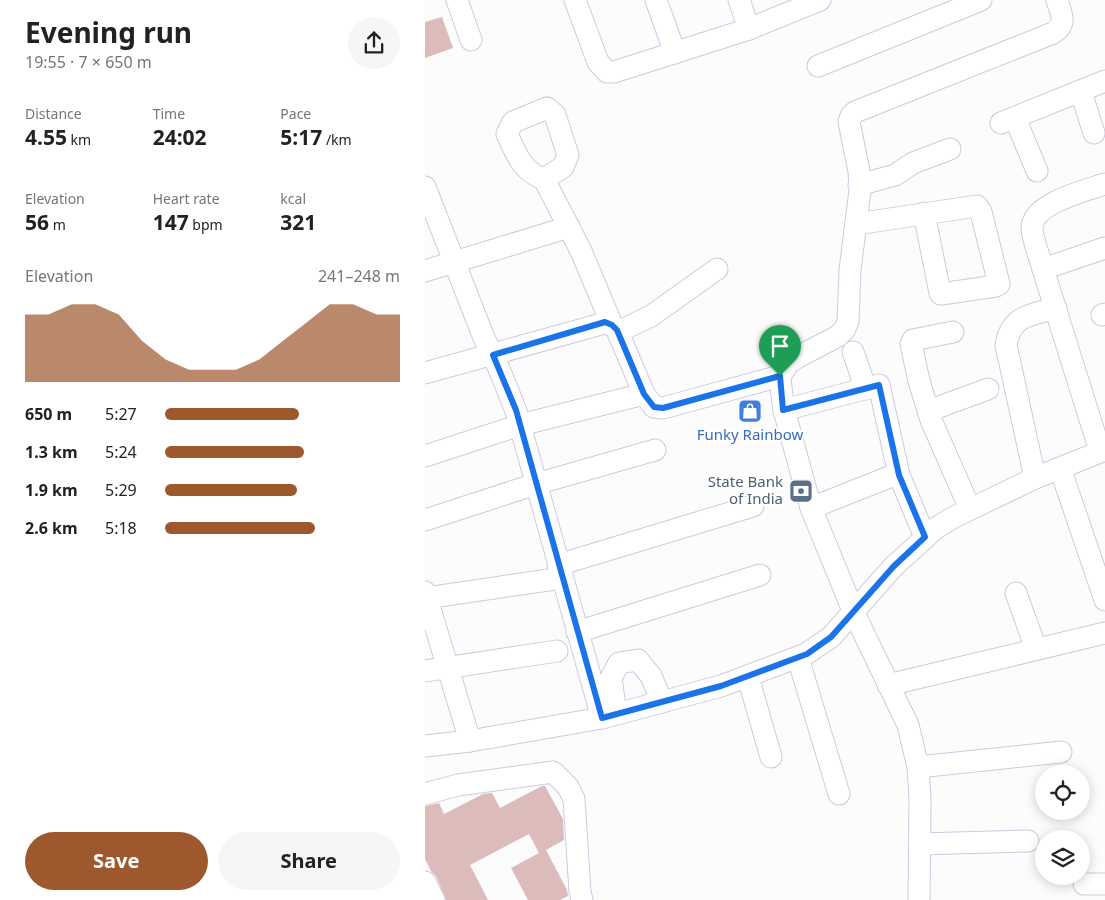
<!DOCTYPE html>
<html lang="en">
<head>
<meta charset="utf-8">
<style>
  :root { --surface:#fff; --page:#f6f6f6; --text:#222; --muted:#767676; --accent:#9e582d }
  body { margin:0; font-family:"Noto Sans",sans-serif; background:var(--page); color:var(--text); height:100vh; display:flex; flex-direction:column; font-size:19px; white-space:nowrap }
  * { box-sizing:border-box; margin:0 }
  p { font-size:16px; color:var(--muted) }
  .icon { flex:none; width:28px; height:28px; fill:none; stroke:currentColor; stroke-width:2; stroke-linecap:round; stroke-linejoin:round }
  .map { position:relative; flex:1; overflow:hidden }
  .side { display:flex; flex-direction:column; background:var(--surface); width:425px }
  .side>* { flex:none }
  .buttons { position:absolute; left:610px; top:765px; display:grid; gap:10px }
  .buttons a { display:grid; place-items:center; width:55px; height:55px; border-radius:50%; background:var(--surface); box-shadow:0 2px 12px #0003; font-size:25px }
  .pin { position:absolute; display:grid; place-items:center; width:42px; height:42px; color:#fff; margin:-51px -21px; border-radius:50% 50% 50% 0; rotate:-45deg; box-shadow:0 0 5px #0007 }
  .pin .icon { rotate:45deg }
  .round { display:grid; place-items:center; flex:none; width:52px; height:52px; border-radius:26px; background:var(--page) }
  .overview { display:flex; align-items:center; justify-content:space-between; height:85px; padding:0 25px }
  h1 { font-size:28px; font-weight:700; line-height:38px }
  .metrics { display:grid; grid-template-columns:repeat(3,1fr); gap:8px; height:85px; padding:5px 25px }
  .metrics div { display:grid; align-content:center }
  .metrics b { font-size:21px; font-weight:700 }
  .metrics small { font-size:14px; font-weight:400 }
  .metrics p { font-size:14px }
  .chart { height:140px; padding:10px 25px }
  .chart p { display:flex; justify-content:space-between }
  .chart svg { width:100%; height:90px; margin-top:5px; fill:var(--accent); opacity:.7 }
  .cta { display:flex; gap:10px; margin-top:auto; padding:10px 25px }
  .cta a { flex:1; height:58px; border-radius:30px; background:var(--accent); color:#fff; font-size:20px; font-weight:700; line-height:58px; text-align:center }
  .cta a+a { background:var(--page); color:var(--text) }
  ul { padding:0 25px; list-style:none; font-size:16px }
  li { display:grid; grid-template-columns:80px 60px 1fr; align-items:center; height:38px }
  li i { height:12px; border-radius:6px; background:var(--accent) }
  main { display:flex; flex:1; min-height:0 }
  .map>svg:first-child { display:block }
  .building { fill:#dbbcba }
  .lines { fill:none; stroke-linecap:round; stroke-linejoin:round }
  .minor-casing { stroke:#d0c8e1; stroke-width:23 }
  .minor { stroke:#fff; stroke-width:21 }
  .route-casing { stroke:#fff; stroke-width:10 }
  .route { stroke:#1a73e8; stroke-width:6 }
  .labels { text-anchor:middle; stroke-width:4; stroke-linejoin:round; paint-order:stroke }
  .shop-label { font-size:15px; fill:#366cbe; stroke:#fff }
  .service-label { font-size:15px; fill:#4e5e75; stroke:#fff; text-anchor:end }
</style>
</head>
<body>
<main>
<section class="side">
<div class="overview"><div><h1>Evening run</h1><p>19:55 · 7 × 650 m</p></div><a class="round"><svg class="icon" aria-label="share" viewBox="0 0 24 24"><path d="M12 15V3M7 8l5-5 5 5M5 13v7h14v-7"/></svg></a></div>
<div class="metrics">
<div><p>Distance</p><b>4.55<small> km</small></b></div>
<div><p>Time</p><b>24:02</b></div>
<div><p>Pace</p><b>5:17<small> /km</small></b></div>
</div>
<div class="metrics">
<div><p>Elevation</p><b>56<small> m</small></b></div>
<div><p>Heart rate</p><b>147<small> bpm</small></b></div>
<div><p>kcal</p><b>321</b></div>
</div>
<div class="chart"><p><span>Elevation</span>241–248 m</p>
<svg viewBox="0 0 160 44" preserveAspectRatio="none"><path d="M0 44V11L10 11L20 6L30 6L40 11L50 24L60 33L70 38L80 38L90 38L100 33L110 24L120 15L130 6L140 6L150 11L160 11V44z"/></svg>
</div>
<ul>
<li><b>650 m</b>5:27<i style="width:57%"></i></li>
<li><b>1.3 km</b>5:24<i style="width:59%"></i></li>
<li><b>1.9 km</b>5:29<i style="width:56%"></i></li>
<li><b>2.6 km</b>5:18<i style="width:64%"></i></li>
</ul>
<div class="cta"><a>Save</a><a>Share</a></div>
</section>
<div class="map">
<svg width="680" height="900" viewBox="0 0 680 900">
  <rect width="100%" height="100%" fill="#fcfcfc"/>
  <!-- building -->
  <g class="building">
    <path d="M17 17 28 48 0 58V22Z"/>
    <path d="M117 786H120L138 819 139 840 121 850 142 890 143 896 135 900H103L86 868 114 853 104 834 45 865 63 900H21L11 876 6 871 0 859V806L14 803 19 814 58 794 67 793 75 808Z"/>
  </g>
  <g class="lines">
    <!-- minor casing -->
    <g class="minor-casing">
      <g id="minor">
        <path d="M32 0 46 40"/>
        <path d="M150 0 173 62 182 72H189L324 29 395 0"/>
        <path d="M231 0 250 53"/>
        <path d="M314 0 324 29"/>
        <path d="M393 66 556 0"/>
        <path d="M656 92 669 133"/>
        <path d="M590 118 612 171"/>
        <path d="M576 123 680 81"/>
        <path d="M119 179 138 167 143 155 130 115 122 108 88 122 82 134C91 153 97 172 119 179L156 251 187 325"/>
        <path d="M434 185 470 175 488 163 525 149"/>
        <path d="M0 187 59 338 75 371 91 411 177 718"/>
        <path d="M431 224 552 206 556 212 574 284 571 286 516 294 515 293 499 213"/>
        <path d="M618 269C615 257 607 239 607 228 607 203 662 190 680 184"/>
        <path d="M0 271 144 227"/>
        <path d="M677 315 680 314"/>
        <path d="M193 332 226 316 292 269"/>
        <path d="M528 332 488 340 486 344 494 381 506 420 545 509"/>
        <path d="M428 352 441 389"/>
        <path d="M0 373 180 323 187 325 192 330 219 394 229 407 238 408 355 376"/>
        <path d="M359 410 454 385 474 475"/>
        <path d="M503 411 563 389"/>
        <path d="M675 451 618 269 680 248"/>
        <path d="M0 456 95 425 219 394"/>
        <path d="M635 468 680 600"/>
        <path d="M610 478 581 345C586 315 606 315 631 308"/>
        <path d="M386 508 472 474 474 475 500 537"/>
        <path d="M0 520 111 484 230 450"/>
        <path d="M133 565 328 506"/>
        <path d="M0 592 45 741"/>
        <path d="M591 593 611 649"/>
        <path d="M0 598 137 578"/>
        <path d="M152 632 335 575"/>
        <path d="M373 658 414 794"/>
        <path d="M0 671 132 651"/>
        <path d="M323 677 346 757"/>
        <path d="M463 685 680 633"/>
        <path d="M191 714 186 678 194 663 213 660 226 676 237 702"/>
        <path d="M0 746 45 741 177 718 296 686 381 654 406 637 469 566 511 528 527 518 610 478 680 450"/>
        <path d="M493 767 636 752"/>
        <path d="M0 794 33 785 128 772 143 787 149 799 155 892 157 900"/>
        <path d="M495 844 603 841"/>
        <path d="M0 882 9 900"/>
        <path d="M659 884H680"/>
        <path d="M494 900 495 799 493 767 483 725 429 613 386 508 359 410 356 388 355 376 363 364 371 358 413 336 420 329 423 321 425 270 435 190 434 171 424 122 426 116 430 112 628 33C643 24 636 14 632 0"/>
      </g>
    </g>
    <!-- minor -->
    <use href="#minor" class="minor"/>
  </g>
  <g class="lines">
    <!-- route casing -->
    <g class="route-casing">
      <path id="route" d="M180 322 187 325 192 330 219 394 229 407 238 408 355 376 358 410 454 385 474 475 500 537 469 566 406 637 382 654 296 686 177 718 91 410 68 355Z"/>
    </g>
    <!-- route -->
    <use href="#route" class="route"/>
  </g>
  <!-- icons -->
  <defs>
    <g id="shop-square" transform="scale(1.25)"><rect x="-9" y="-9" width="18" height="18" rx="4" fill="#3f7fe0" stroke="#fff"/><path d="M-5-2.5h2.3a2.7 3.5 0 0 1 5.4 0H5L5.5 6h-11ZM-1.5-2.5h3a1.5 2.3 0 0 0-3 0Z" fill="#fff"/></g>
    <g id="bank-square" transform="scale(1.25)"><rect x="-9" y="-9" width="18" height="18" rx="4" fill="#5c6f8a" stroke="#fff"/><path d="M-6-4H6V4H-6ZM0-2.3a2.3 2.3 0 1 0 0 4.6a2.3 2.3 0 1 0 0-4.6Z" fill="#fff"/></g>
  </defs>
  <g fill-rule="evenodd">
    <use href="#shop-square" x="325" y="411"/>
    <use href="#bank-square" x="376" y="491"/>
  </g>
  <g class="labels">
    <!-- shop labels -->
    <g class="shop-label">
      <text x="325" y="440">Funky Rainbow</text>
    </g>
    <!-- service labels -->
    <g class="service-label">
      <text x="358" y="487">State Bank<tspan x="358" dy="17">of India</tspan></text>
    </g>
  </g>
</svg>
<div class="buttons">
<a><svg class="icon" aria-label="locate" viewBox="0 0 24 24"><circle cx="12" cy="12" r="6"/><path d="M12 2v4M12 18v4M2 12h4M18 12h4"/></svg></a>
<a><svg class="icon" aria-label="layers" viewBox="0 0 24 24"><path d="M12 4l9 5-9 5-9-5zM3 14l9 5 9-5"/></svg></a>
</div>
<div class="pin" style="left:355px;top:376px;background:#1e9e55"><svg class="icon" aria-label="arrive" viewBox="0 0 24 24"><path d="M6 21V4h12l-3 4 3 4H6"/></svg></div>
</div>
</main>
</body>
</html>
